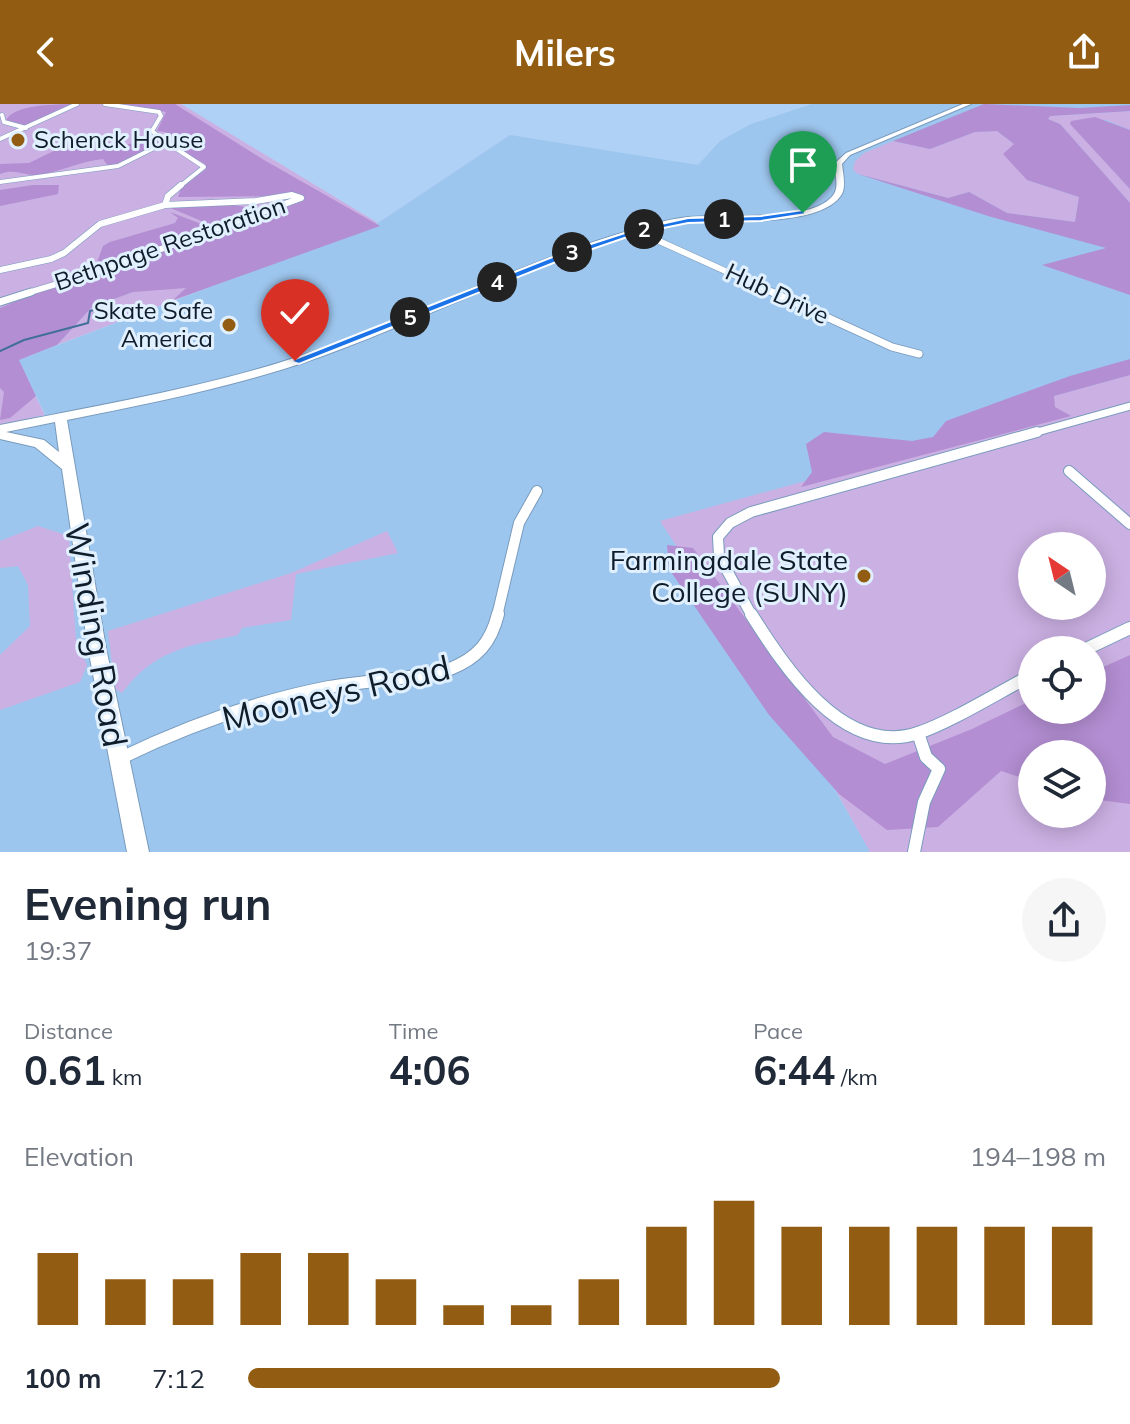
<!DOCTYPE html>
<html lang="en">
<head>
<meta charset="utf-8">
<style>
  :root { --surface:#fff; --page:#f6f6f7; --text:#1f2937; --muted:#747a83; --accent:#925d12 }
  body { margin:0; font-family:Mulish,sans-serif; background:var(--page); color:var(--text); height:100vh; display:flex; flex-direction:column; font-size:30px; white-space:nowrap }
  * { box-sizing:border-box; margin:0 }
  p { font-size:26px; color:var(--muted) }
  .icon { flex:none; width:44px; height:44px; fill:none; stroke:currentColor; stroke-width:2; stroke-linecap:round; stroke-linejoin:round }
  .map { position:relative; height:748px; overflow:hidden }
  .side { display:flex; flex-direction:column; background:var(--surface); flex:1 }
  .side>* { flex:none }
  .needle { width:52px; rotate:325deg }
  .buttons { position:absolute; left:1018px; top:428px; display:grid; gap:16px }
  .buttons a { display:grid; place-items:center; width:88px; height:88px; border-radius:50%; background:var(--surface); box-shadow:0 4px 20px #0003; font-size:40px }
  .pin { position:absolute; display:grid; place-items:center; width:68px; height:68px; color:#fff; margin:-82px -34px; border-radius:50% 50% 50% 0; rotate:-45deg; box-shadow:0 0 8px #0007 }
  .pin .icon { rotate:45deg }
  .km { position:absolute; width:40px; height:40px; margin:-20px; border-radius:50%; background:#222; color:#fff; font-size:22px; line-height:40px; text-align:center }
  .round { display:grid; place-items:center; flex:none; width:84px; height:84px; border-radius:42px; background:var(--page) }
  .summary { display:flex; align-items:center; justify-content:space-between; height:136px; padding:0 24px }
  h1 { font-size:44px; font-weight:700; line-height:60px }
  .metrics { display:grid; grid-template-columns:repeat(3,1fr); gap:12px; height:136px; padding:8px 24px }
  .metrics div { display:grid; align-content:center }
  .metrics b { font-size:40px; font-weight:700 }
  .metrics small { font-size:22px; font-weight:400 }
  .metrics p { font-size:22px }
  .chart { height:224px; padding:16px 24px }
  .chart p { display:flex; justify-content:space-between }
  .chart svg { width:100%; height:144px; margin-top:8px; stroke:var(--accent); stroke-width:6 }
  ul { padding:0 24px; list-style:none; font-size:26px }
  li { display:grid; grid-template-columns:128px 96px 1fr; align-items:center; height:60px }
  li i { height:20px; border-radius:10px; background:var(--accent) }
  header { display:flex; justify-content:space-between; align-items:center; height:104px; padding:0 24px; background:var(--accent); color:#fff; font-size:36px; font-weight:700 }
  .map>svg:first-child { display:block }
  .built { fill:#9dc6ee; fill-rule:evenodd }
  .green { fill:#cbb0e3; fill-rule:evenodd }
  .forest { fill:#b38ed2 }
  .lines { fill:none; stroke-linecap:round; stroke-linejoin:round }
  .stream { stroke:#416f9a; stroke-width:2 }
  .street-far4-casing { stroke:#799bbd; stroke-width:5 }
  .street-far3-casing { stroke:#799bbd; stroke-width:7 }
  .street-far2-casing { stroke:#799bbd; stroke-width:9 }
  .street-far1-casing { stroke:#799bbd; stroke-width:12 }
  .street-casing { stroke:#799bbd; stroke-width:14 }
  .secondary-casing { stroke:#799bbd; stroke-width:2 }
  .street-far4 { stroke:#fff; stroke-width:4 }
  .street-far3 { stroke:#fff; stroke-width:6 }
  .street-far2 { stroke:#fff; stroke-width:7 }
  .street-far1 { stroke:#fff; stroke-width:10 }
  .street { stroke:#fff; stroke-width:12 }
  .secondary { fill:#fff; fill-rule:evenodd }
  .route { fill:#1a73e8; stroke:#fff; stroke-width:2 }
  .poi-dot { fill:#925d12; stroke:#e1f0fe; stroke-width:3 }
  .labels { text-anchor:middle; stroke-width:6; stroke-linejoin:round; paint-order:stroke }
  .far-poi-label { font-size:24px; fill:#0f1c29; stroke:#e1f0fe; text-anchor:start }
  .far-street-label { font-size:24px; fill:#0f1c29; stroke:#e1f0fe }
  .poi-label { font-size:28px; fill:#0f1c29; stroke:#e1f0fe; text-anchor:end }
  .near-street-label { font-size:34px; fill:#0f1c29; stroke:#e1f0fe }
</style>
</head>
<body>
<header><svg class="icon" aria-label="back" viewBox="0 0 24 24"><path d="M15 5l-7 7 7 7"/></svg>Milers<svg class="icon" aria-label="share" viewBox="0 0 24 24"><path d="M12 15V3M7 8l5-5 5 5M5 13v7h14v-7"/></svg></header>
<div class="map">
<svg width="1130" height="748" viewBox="0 0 1130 748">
  <rect width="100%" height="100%" fill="#aed1f5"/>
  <!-- built -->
  <path class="built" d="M812 0H1130V545L1032 546 826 670 870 748H0V331L50 320 19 256 378 119 510 31 698 61 720 37 751 20ZM1032 442H1092V502H1032Z"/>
  <!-- green -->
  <g class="green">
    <path d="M0 0H181L378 119 57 241 92 203 133 188 153 185 146 181 6 233 45 311 0 321Z"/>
    <path d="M1130 7V26L1106 16 1071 20 1130 85V99L1060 20 1048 15 1050 12Z"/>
    <path d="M997 27 1014 40 1027 76 1079 93 1075 118 1007 109 969 88 948 94 858 70 853 66 855 57 864 49 893 37 930 45 975 28Z"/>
    <path d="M1130 271V748H870L826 669 660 417 1059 307 1054 303V292ZM1032 442H1092V502H1032ZM1032 546H1092V606H1032ZM1032 650H1092V710H1032Z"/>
    <path d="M38 422 69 432 76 536 87 561 80 578 0 606V551L30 522 28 481 18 462 0 464V437Z"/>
    <path d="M387 427 398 449 296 470 291 516 242 524 238 531C188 542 155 545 122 589L115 585 108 527 291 469Z"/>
  </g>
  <!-- forest -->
  <g class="forest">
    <path d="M71 0 25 22 6 16C16 0 51 1 71 0Z"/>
    <path d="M123 0H175L264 56 380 122 179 194 173 196 186 184 133 188 92 203 57 241 19 256 36 292 10 314 0 316 4 288 0 284V204L65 177 302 92 178 93 181 84 206 65 205 60 183 48 198 41H185L165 28 157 27 166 8Z"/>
    <path d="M984 0 1079 4 1130 1V7L1050 12 1048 15 1060 20 1130 99V191L1042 161 1106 144 988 112 858 70 948 94 969 88 1007 109 1075 118 1079 93 1027 76 1003 50 1014 40 997 27 975 28 930 45 893 37Z"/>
    <path d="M1095 13 1130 26V85L1070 20 1071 17Z"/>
    <path d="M157 34 160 39 121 59 108 62 103 55C80 57 60 68 38 71 24 72 15 64 0 70V60L29 59 68 40 91 37 115 43Z"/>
    <path d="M33 81H59L58 90 0 102V86Z"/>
    <path d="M220 99 251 104V108L216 123 168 103Z"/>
    <path d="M170 108 212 124 74 173 96 161 103 142 110 138 175 119 178 114Z"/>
    <path d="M1130 255V271L1054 292 1055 303 1071 312 801 383 812 368 806 340 824 328 912 337 933 333 946 317 1070 272Z"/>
    <path d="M667 441 693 444 833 633 885 660 972 625 1032 596V606H1092V568L1130 551V700L1092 695V650H1032V677L1001 667 938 723 887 726 839 690 769 611 669 465Z"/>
  </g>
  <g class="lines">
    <!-- stream -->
    <path class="stream" d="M0 247 24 236 88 219 90 207 100 204"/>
    <!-- street-far4 casing -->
    <g class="street-far4-casing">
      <g id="street-far4">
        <path d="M2 11 4 18 26 24"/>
        <path d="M0 35 77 0"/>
        <path d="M166 38 204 63 179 83"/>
        <path d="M0 78 118 62 166 38 152 27 161 12 159 8 105 0"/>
      </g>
    </g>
    <!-- street-far3 casing -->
    <g class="street-far3-casing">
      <g id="street-far3">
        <path d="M165 101 168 92 181 81"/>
        <path d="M637 127 776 190"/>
        <path d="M0 166 51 155 64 149 100 120 165 101 256 97 292 91 301 94 106 165 24 190"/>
      </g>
    </g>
    <!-- street-far2 casing -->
    <g class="street-far2-casing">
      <g id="street-far2">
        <path d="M772 188 892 243 919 250"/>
        <path d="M0 198 31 188"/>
        <path d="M1030 330 1130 302"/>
      </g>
    </g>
    <!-- street-far1 casing -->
    <g class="street-far1-casing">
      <g id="street-far1">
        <path d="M1069 367 1130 420"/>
        <path d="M497 512 519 419 537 387"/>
        <path d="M752 512 719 452 718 433 730 419 751 408 1037 328"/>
      </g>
    </g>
    <!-- street casing -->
    <g class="street-casing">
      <g id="street">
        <path d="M751 510C784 562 843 654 918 629 951 618 999 588 1032 571"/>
        <path d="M1084 546 1130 524"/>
        <path d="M121 654C187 622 257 597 329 583 369 576 410 576 450 565 477 554 491 539 498 510"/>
        <path d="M914 748 924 698 939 665 926 653 918 629"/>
      </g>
    </g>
    <!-- secondary casing -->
    <g class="secondary-casing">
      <path id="secondary" d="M963 0H971L850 51 842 60C843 69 846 82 842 90 822 124 725 116 691 118 675 119 659 124 643 128 532 159 429 214 320 253 238 282 152 299 67 316L106 544 149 748H127L88 544 62 365 35 343 0 335V321C104 300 211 283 312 248 421 210 524 157 635 125 652 120 670 115 688 113 721 110 814 120 834 90 839 82 835 69 834 60L846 49ZM55 318 59 348 44 336 6 328Z"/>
    </g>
    <!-- street-far4 -->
    <use href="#street-far4" class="street-far4"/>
    <!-- street-far3 -->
    <use href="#street-far3" class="street-far3"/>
    <!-- street-far2 -->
    <use href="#street-far2" class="street-far2"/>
    <!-- street-far1 -->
    <use href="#street-far1" class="street-far1"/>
    <!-- street -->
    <use href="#street" class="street"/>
    <!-- secondary -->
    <use href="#secondary" class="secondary"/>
  </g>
  <!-- route -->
  <path class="route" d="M803 106 806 110 761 117 688 119 639 129 566 154 299 260 290 257 560 150 634 126 688 114 761 112Z"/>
  <!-- markers -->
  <g class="poi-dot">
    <circle cx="18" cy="36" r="8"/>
    <circle cx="229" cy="221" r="8"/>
    <circle cx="864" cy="472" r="8"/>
  </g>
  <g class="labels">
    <!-- far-poi labels -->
    <g class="far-poi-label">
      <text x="34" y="44">Schenck House</text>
      <text x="213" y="215" text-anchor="end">Skate Safe<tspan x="213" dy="28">America</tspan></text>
    </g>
    <!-- far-street labels -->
    <g class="far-street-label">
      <text transform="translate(170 140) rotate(-19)" y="8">Bethpage Restoration</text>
      <text transform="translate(777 190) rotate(25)" y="8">Hub Drive</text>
    </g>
    <!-- poi labels -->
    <g class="poi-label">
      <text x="848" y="466">Farmingdale State<tspan x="848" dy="32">College (SUNY)</tspan></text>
    </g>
    <!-- near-street labels -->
    <g class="near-street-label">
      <text transform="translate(96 531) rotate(80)" y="12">Winding Road</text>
      <text transform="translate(336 589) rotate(-13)" y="12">Mooneys Road</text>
    </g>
  </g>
</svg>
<div class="buttons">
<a><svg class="needle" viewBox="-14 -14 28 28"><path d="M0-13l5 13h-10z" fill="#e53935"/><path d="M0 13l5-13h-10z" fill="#747a83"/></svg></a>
<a><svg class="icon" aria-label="locate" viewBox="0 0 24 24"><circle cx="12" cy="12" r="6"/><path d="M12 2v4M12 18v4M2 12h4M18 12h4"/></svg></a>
<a><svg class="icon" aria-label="layers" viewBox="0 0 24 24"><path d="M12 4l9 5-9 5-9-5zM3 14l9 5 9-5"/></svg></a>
</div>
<div class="pin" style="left:803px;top:109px;background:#1e9e55"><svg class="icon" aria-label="arrive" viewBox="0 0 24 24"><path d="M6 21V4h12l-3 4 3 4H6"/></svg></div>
<div class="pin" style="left:295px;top:257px;background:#d93025"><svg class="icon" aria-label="check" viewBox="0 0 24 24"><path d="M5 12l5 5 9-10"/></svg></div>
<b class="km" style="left:724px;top:115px">1</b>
<b class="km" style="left:644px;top:125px">2</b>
<b class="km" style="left:572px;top:148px">3</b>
<b class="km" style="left:497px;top:178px">4</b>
<b class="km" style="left:410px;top:213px">5</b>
</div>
<section class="side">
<div class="summary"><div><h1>Evening run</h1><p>19:37</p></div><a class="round"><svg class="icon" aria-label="share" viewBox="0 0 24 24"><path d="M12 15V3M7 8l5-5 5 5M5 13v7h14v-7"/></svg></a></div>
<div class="metrics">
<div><p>Distance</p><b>0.61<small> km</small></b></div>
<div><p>Time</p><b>4:06</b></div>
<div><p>Pace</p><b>6:44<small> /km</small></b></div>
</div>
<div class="chart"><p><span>Elevation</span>194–198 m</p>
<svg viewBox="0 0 160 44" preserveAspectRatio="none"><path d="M5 44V22M15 44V30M25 44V30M35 44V22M45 44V22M55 44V30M65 44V38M75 44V38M85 44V30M95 44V14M105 44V6M115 44V14M125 44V14M135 44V14M145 44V14M155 44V14"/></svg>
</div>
<ul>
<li><b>100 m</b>7:12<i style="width:62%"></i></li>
</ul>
</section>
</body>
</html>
